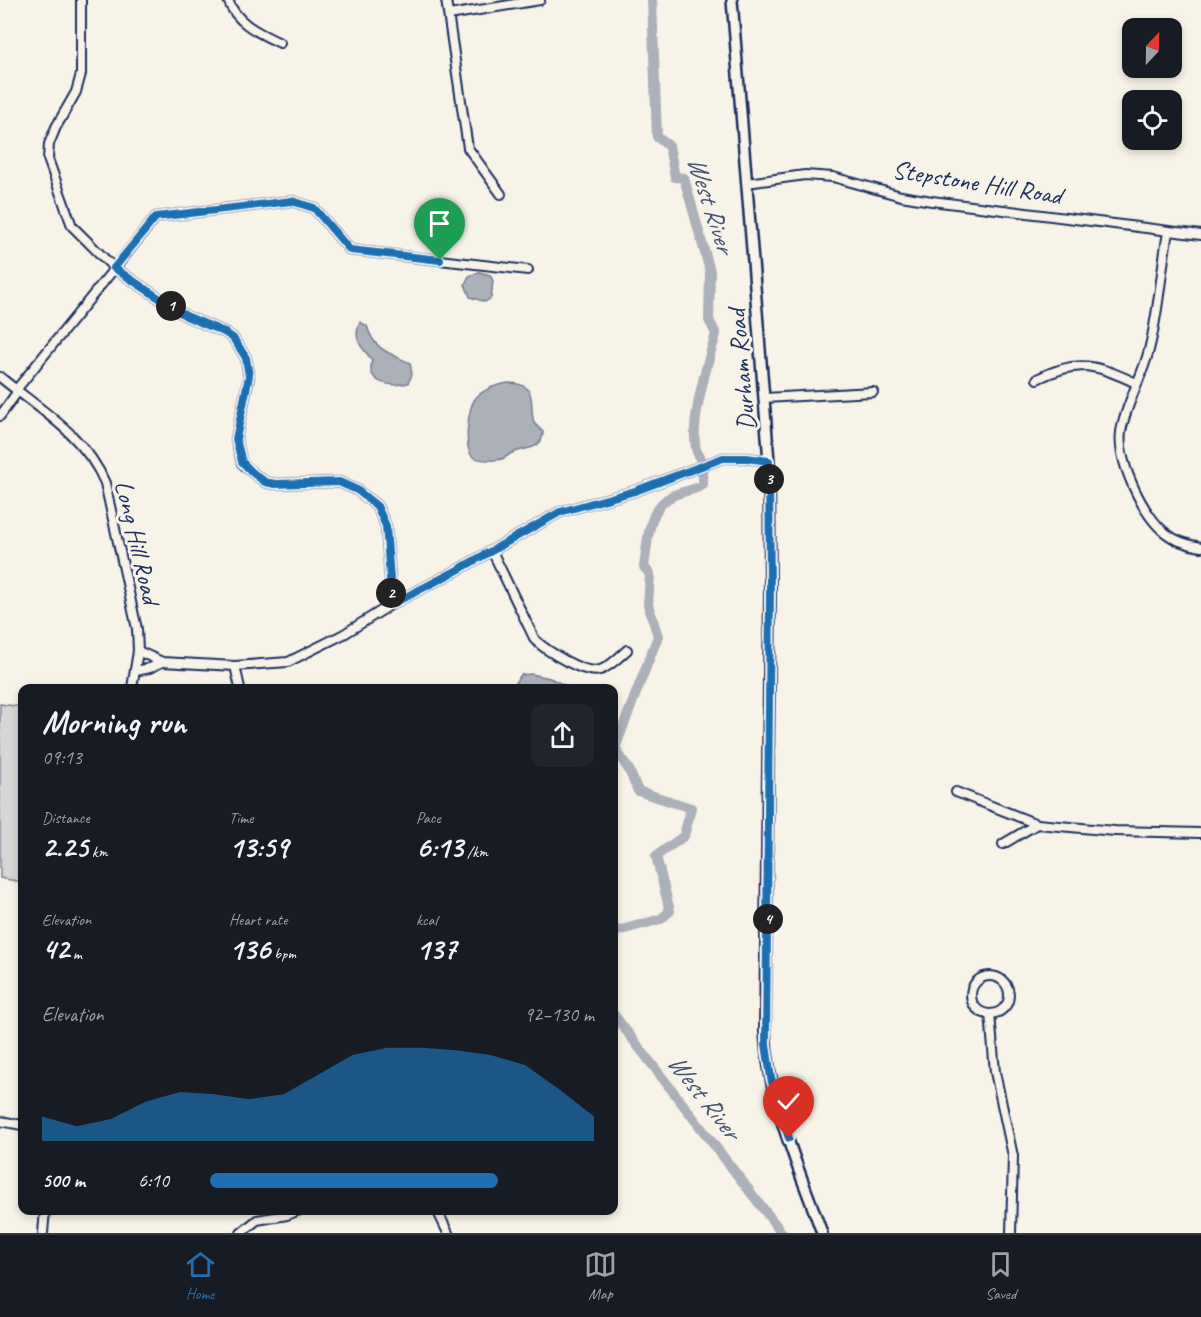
<!DOCTYPE html>
<html lang="en">
<head>
<meta charset="utf-8">
<style>
  :root { --surface:#171b24; --page:#20242c; --text:#f1f3f6; --muted:#9ea1a6; --line:#363941; --accent:#1f6fb2 }
  body { margin:0; font-family:Caveat,sans-serif; background:var(--page); color:var(--text); height:100vh; display:flex; flex-direction:column; font-size:22px; white-space:nowrap }
  * { box-sizing:border-box; margin:0 }
  p { font-size:20px; color:var(--muted) }
  .icon { flex:none; width:33px; height:33px; fill:none; stroke:currentColor; stroke-width:2; stroke-linecap:round; stroke-linejoin:round }
  .map { position:relative; flex:1; overflow:hidden }
  .details { position:absolute; left:18px; top:684px; width:600px; height:531px; display:flex; flex-direction:column; background:var(--surface); border-radius:12px; box-shadow:0 3px 9px #0003 }
  .details>* { flex:none }
  .needle { width:39px; rotate:22deg }
  .buttons { position:absolute; left:1122px; top:18px; display:grid; gap:12px }
  .buttons a { display:grid; place-items:center; width:60px; height:60px; border-radius:12px; background:var(--surface); box-shadow:0 3px 9px #0003; font-size:30px }
  .pin { position:absolute; display:grid; place-items:center; width:51px; height:51px; color:#fff; margin:-62px -26px; border-radius:50% 50% 50% 0; rotate:-45deg; box-shadow:0 0 6px #0007 }
  .pin .icon { rotate:45deg }
  .km { position:absolute; width:30px; height:30px; margin:-15px; border-radius:50%; background:#222; color:#fff; font-size:16px; line-height:30px; text-align:center }
  .round { display:grid; place-items:center; flex:none; width:63px; height:63px; border-radius:12px; background:var(--page) }
  .head { display:flex; align-items:center; justify-content:space-between; height:102px; padding:0 24px }
  h1 { font-size:33px; font-weight:600; line-height:45px }
  .stats { display:grid; grid-template-columns:repeat(3,1fr); gap:9px; height:102px; padding:6px 24px }
  .stats div { display:grid; align-content:center }
  .stats b { font-size:30px; font-weight:600 }
  .stats small { font-size:16px; font-weight:400 }
  .stats p { font-size:16px }
  .chart { height:168px; padding:12px 24px }
  .chart p { display:flex; justify-content:space-between }
  .chart svg { width:100%; height:108px; margin-top:6px; fill:var(--accent); opacity:.7 }
  ul { padding:0 24px; list-style:none; font-size:20px }
  li { display:grid; grid-template-columns:96px 72px 1fr; align-items:center; height:45px }
  li i { height:15px; border-radius:8px; background:var(--accent) }
  .dock { display:flex; justify-content:space-around; align-items:center; height:84px; border-top:2px solid var(--line); background:var(--surface); font-size:16px; color:var(--muted) }
  .dock a { display:grid; justify-items:center; gap:3px }
  .dock .on { color:var(--accent) }
  .map>svg:first-child { display:block }
  .green { fill:#d7d6d4; stroke:#798299; stroke-width:1.5 }
  .water { fill:#acb0b9; stroke:#727c95; stroke-width:1.5 }
  .lines { fill:none; stroke-linecap:round; stroke-linejoin:round }
  .river { stroke:#acb0b9; stroke-width:10 }
  .minor-casing { stroke:#1b2f5e; stroke-width:12 }
  .major-casing { stroke:#1b2f5e; stroke-width:14 }
  .minor { stroke:#f7f3e8; stroke-width:8 }
  .major { stroke:#f7f3e8; stroke-width:9 }
  .route-casing { stroke:#fff; stroke-width:12 }
  .route { stroke:#1f6fb2; stroke-width:8 }
  .labels { text-anchor:middle; stroke-width:6; stroke-linejoin:round; paint-order:stroke }
  .street-label { font-size:26px; fill:#1b2f5e; stroke:#f7f3e8 }
  .water-label { font-size:27px; font-style:italic; fill:#465679; stroke:#f7f3e8 }
</style>
</head>
<body>
<div class="map">
<svg width="1201" height="1233" viewBox="0 0 1201 1233">
  <rect width="100%" height="100%" fill="#f7f3e8"/>
  <filter id="ink" filterUnits="userSpaceOnUse"><feTurbulence type="fractalNoise" baseFrequency=".0167" numOctaves="2"/><feDisplacementMap in="SourceGraphic" scale="12" xChannelSelector="R" yChannelSelector="G"/><feConvolveMatrix kernelMatrix="1 2 1 2 8 2 1 2 1" color-interpolation-filters="sRGB"/></filter>
  <g filter="url(#ink)">
    <!-- green -->
    <path class="green" d="M0 704 22 707V882L0 878Z"/>
    <!-- water -->
    <g class="water">
      <path d="M479 272 490 275 493 281 491 298 485 302 470 297 465 284 469 276Z"/>
      <path d="M360 322 367 326C374 350 389 353 410 363L412 375 408 383C397 386 378 386 372 374 370 370 371 364 372 360 362 347 352 340 360 322Z"/>
      <path d="M508 383C540 384 528 401 534 423L543 432C543 451 524 447 512 453 507 455 510 455 504 458 498 461 479 461 473 457 463 449 468 409 475 399 482 390 497 385 508 383Z"/>
      <path d="M531 674 550 678 570 688H511L521 675Z"/>
    </g>
    <g class="lines">
      <!-- river -->
      <g class="river">
        <path d="M652 0 657 137 669 146 675 177 684 178 710 271 709 320 716 334C709 358 683 440 701 459"/>
        <path d="M614 932 661 919 670 911 656 856 684 836 691 808 638 791 629 770 615 748 658 636 648 605 650 574 644 567C648 542 647 508 672 496 682 491 693 491 703 485V472"/>
        <path d="M614 1015 782 1233"/>
      </g>
      <!-- minor casing -->
      <g class="minor-casing">
        <g id="minor">
          <path d="M81 0V74L76 92 56 127 49 144 48 159 72 226 114 268 186 316 224 332 233 338 241 350 246 358 249 377 236 439 242 463 253 473 265 482 275 484 339 482 357 490 377 506 386 526 392 604"/>
          <path d="M228 0C236 23 259 33 280 43"/>
          <path d="M446 0 468 148 501 194"/>
          <path d="M449 15 540 0"/>
          <path d="M747 183 805 175 833 177 901 196 932 201 1201 235"/>
          <path d="M1168 232C1161 271 1159 311 1149 350 1142 378 1126 403 1121 432 1117 461 1144 518 1167 534 1177 542 1189 545 1201 547"/>
          <path d="M0 377C39 409 85 435 105 483L137 629 138 651 132 688"/>
          <path d="M1037 379C1078 358 1097 365 1136 383"/>
          <path d="M16 390 156 217 292 201 314 208 350 250 528 270"/>
          <path d="M765 398 873 392"/>
          <path d="M0 416 18 391"/>
          <path d="M492 551 535 640C547 651 584 675 600 670 610 667 619 657 627 650"/>
          <path d="M138 651 162 662 235 666 288 662 344 634 392 604 456 571 560 512 635 491 723 458H746L769 461"/>
          <path d="M235 666 240 688"/>
          <path d="M136 671 150 668 162 662"/>
          <path d="M956 792 1037 824"/>
          <path d="M1003 844 1037 824 1115 831 1201 833"/>
          <circle cx="990" cy="995" r="19"/>
          <path d="M990 1014 995 1072 1013 1156 1011 1233"/>
          <path d="M0 1121 22 1125"/>
          <path d="M437 1210 448 1233"/>
          <path d="M43 1233 45 1210"/>
          <path d="M241 1233 257 1220 287 1215 300 1210"/>
        </g>
      </g>
      <!-- major casing -->
      <g class="major-casing">
        <path id="major" d="M732 0 769 461 770 591 765 1031C768 1101 799 1168 822 1233"/>
      </g>
      <!-- minor -->
      <use href="#minor" class="minor"/>
      <!-- major -->
      <use href="#major" class="major"/>
    </g>
  </g>
  <g class="lines" filter="url(#ink)">
    <!-- route casing -->
    <g class="route-casing">
      <path id="route" d="M440 260 350 250 314 208 292 201 156 217 114 268 186 316 224 332 233 338 241 350 246 358 249 376 236 439 242 462 253 473 265 482 275 484 339 482 357 490 377 506 386 526 392 604 456 571 560 512 635 491 723 458H746L769 461 770 591 766 1044 771 1078 789 1138"/>
    </g>
    <!-- route -->
    <use href="#route" class="route"/>
  </g>
  <g class="labels">
    <!-- street labels -->
    <g class="street-label">
      <text transform="translate(977 182) rotate(9)" y="9">Stepstone Hill Road</text>
      <text transform="translate(741 370) rotate(-95)" y="9">Durham Road</text>
      <text transform="translate(138 542) rotate(77)" y="9">Long Hill Road</text>
    </g>
    <!-- water labels -->
    <g class="water-label">
      <text transform="translate(711 204) rotate(72)" y="9">West River</text>
      <text transform="translate(704 1096) rotate(52)" y="9">West River</text>
    </g>
  </g>
</svg>
<div class="buttons">
<a><svg class="needle" viewBox="-14 -14 28 28"><path d="M0-13l5 13h-10z" fill="#e53935"/><path d="M0 13l5-13h-10z" fill="#9ea1a6"/></svg></a>
<a><svg class="icon" aria-label="locate" viewBox="0 0 24 24"><circle cx="12" cy="12" r="6"/><path d="M12 2v4M12 18v4M2 12h4M18 12h4"/></svg></a>
</div>
<div class="pin" style="left:440px;top:260px;background:#1e9e55"><svg class="icon" aria-label="arrive" viewBox="0 0 24 24"><path d="M6 21V4h12l-3 4 3 4H6"/></svg></div>
<div class="pin" style="left:789px;top:1138px;background:#d93025"><svg class="icon" aria-label="check" viewBox="0 0 24 24"><path d="M5 12l5 5 9-10"/></svg></div>
<b class="km" style="left:171px;top:306px">1</b>
<b class="km" style="left:391px;top:593px">2</b>
<b class="km" style="left:769px;top:479px">3</b>
<b class="km" style="left:768px;top:919px">4</b>
<section class="details">
<div class="head"><div><h1>Morning run</h1><p>09:13</p></div><a class="round"><svg class="icon" aria-label="share" viewBox="0 0 24 24"><path d="M12 15V3M7 8l5-5 5 5M5 13v7h14v-7"/></svg></a></div>
<div class="stats">
<div><p>Distance</p><b>2.25<small> km</small></b></div>
<div><p>Time</p><b>13:59</b></div>
<div><p>Pace</p><b>6:13<small> /km</small></b></div>
</div>
<div class="stats">
<div><p>Elevation</p><b>42<small> m</small></b></div>
<div><p>Heart rate</p><b>136<small> bpm</small></b></div>
<div><p>kcal</p><b>137</b></div>
</div>
<div class="chart"><p><span>Elevation</span>92–130 m</p>
<svg viewBox="0 0 160 44" preserveAspectRatio="none"><path d="M0 44V34L10 38L20 35L30 28L40 24L50 25L60 27L70 25L80 17L90 9L100 6L110 6L120 7L130 9L140 13L150 23L160 34V44z"/></svg>
</div>
<ul>
<li><b>500 m</b>6:10<i style="width:75%"></i></li>
</ul>
</section>
</div>
<nav class="dock">
<a class="on"><svg class="icon" aria-label="home" viewBox="0 0 24 24"><path d="M3 11l9-7 9 7M6 9v11h12V9"/></svg>Home</a>
<a><svg class="icon" aria-label="map" viewBox="0 0 24 24"><path d="M3 6l6-2 6 2 6-2v14l-6 2-6-2-6 2zM9 4v14M15 6v14"/></svg>Map</a>
<a><svg class="icon" aria-label="saved" viewBox="0 0 24 24"><path d="M7 4h10v16l-5-4-5 4z"/></svg>Saved</a>
</nav>
</body>
</html>
